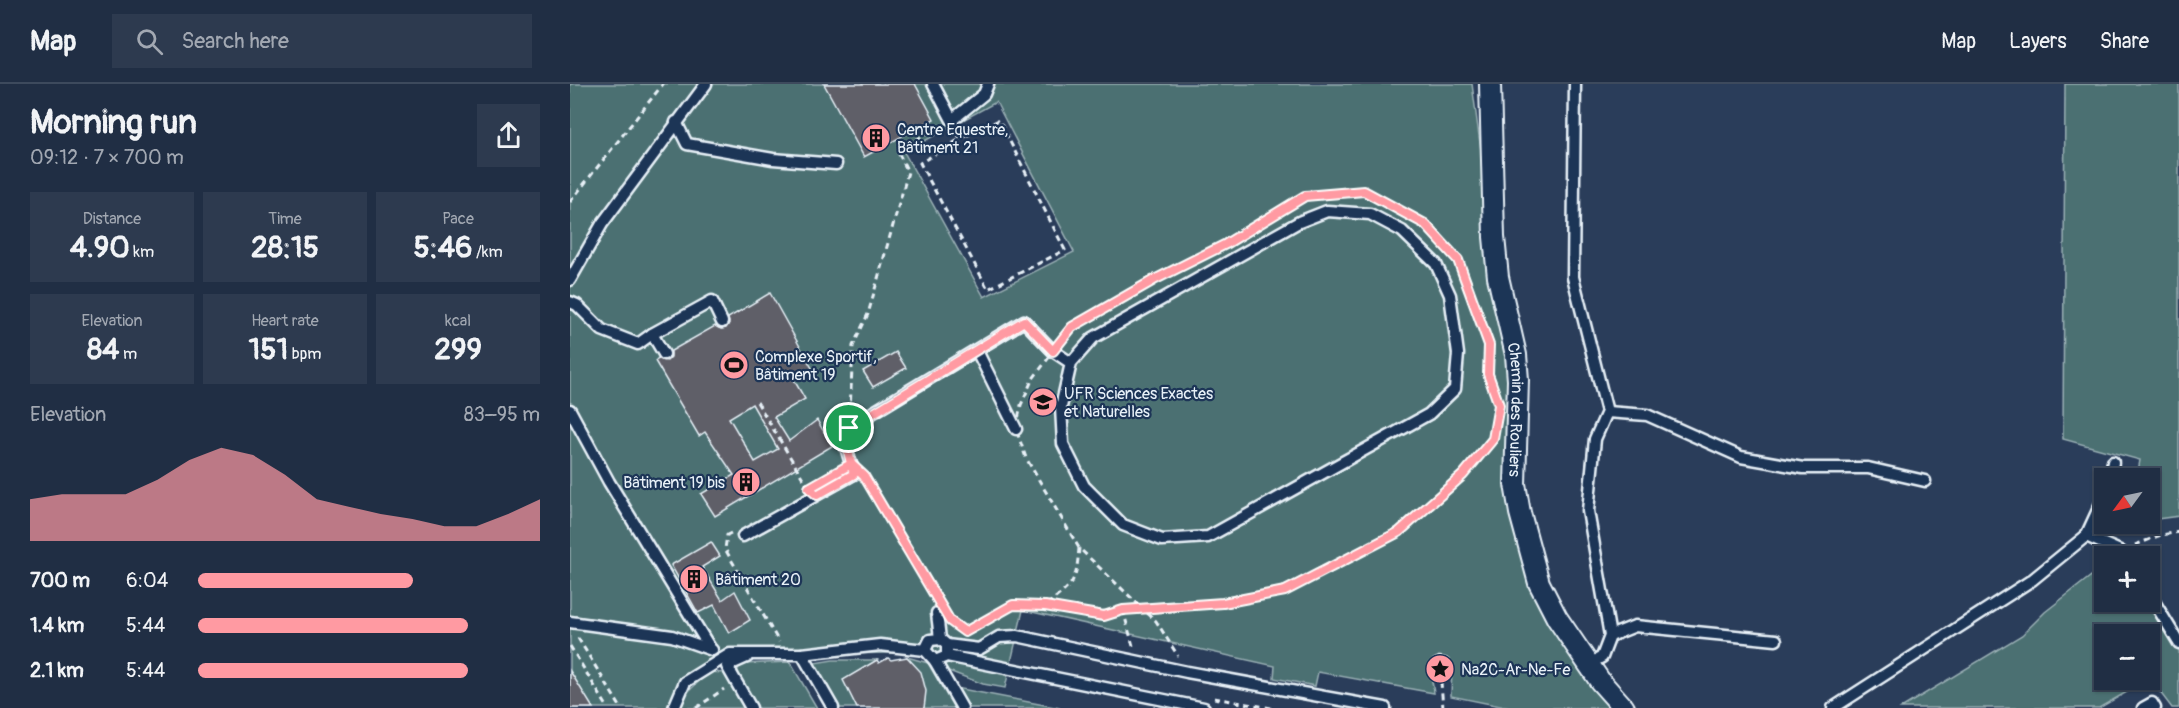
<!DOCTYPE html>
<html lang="en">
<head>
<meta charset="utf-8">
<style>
  :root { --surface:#202e44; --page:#2d3a4f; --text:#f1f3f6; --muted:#a2a8b2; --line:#3d4a5d; --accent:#ff9aa2 }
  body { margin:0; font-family:Pangolin,sans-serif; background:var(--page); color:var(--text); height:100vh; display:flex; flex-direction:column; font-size:22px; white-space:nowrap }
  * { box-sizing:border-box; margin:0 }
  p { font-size:20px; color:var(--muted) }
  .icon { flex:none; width:33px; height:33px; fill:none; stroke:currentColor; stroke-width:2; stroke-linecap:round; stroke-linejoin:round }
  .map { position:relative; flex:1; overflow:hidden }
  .drawer { display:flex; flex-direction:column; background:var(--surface); width:570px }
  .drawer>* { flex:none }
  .needle { width:39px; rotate:237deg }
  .fabs { position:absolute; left:1524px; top:384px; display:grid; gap:12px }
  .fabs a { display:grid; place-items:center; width:66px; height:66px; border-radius:0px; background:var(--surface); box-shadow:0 2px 4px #0004,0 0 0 2px var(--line); font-size:30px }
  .pin { position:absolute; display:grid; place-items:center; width:51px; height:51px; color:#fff; margin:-26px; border:3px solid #fff; border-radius:50%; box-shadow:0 2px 6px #0007 }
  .round { display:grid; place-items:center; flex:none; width:63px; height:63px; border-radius:0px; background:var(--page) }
  .head { display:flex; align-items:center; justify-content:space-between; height:102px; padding:0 30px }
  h1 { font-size:33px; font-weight:800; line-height:45px }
  .figures { display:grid; grid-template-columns:repeat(3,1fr); gap:9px; height:102px; padding:6px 30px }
  .figures div { display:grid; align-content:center; border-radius:0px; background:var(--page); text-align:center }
  .figures b { font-size:30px; font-weight:800 }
  .figures small { font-size:16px; font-weight:400 }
  .figures p { font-size:16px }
  .chart { height:168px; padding:12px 30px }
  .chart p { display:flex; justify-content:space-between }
  .chart svg { width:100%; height:108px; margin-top:6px; fill:var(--accent); opacity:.7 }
  ul { padding:0 30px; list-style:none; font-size:20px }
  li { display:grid; grid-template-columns:96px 72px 1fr; align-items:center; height:45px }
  li i { height:15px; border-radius:8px; background:var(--accent) }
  header { display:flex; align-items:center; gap:36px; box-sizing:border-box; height:84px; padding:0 30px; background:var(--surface); border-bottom:2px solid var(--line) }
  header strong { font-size:28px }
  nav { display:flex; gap:33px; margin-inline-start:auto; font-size:21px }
  .search { width:420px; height:54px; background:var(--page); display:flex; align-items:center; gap:15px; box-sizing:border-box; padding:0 21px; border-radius:0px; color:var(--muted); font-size:22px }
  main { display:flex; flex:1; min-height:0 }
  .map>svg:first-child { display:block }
  .green { fill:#4c7072; stroke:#9ab0b5; stroke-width:1.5; fill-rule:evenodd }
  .building { fill:#5e5f68; stroke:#e8f1f8; stroke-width:1.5; fill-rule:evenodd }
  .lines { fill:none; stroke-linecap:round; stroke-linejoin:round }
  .lane-casing { stroke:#e8f1f8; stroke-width:15 }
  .street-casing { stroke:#e8f1f8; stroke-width:24 }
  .path { stroke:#e8f1f8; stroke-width:3; stroke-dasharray:6 4.5; stroke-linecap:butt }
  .lane { stroke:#1d3557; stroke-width:10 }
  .street { stroke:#1d3557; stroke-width:20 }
  .route-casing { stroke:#fff; stroke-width:12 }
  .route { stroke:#ff9aa2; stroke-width:8 }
  .labels { text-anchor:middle; stroke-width:4.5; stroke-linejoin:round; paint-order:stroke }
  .poi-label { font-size:16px; fill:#e8f1f8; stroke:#1d3557; text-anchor:start }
  .street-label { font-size:16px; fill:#e8f1f8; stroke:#1d3557 }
</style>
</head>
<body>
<header>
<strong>Map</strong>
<div class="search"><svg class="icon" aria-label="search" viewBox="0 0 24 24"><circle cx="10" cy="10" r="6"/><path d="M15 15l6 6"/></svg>Search here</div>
<nav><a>Map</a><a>Layers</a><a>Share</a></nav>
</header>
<main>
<section class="drawer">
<div class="head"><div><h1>Morning run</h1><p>09:12 · 7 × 700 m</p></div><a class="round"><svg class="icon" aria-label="share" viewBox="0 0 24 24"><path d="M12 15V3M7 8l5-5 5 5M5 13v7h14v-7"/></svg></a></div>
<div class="figures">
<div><p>Distance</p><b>4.90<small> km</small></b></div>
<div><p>Time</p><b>28:15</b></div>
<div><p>Pace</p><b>5:46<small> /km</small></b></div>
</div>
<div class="figures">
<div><p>Elevation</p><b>84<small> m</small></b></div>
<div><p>Heart rate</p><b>151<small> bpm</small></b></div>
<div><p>kcal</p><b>299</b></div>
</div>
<div class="chart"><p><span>Elevation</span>83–95 m</p>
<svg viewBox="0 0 160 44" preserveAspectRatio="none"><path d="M0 44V27L10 25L20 25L30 25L40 19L50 11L60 6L70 9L80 17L90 27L100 30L110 33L120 35L130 38L140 38L150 33L160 27V44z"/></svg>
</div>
<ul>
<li><b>700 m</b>6:04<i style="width:63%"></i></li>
<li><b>1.4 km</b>5:44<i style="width:79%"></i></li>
<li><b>2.1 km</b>5:44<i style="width:79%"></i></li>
</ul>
</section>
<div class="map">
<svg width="1609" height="624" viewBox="0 0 1609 624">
  <rect width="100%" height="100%" fill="#2a3d5a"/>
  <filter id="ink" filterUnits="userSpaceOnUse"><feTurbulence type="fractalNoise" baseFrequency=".0167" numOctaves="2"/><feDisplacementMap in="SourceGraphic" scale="12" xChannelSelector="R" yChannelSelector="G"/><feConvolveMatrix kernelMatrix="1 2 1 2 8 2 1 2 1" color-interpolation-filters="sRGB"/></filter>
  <g filter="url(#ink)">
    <!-- green -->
    <g class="green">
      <path d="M0 0H902L928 193 946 271 945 400 969 499 1058 624H940L881 612 882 582 877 574 869 572 859 579C859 590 863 598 864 609L748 588 745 602 704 594 705 582 453 526 435 604 413 600 368 583 362 568 181 572 138 576 125 587 120 606 139 588 155 589 175 624H0ZM426 18 504 168 414 213 334 68Z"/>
      <path d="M1495 0H1609V432L1580 436V394H1567L1570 376 1493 355Z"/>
      <path d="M1534 482V518H1580L1609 559V624H1602L1580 595V550H1534V596H1578L1529 624H1331L1452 551 1475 528Z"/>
      <path d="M337 573 358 579 384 624H354C357 601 352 590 337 573Z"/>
      <path d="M263 576H307L274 596 287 624H263L238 580Z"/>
      <path d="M220 578 247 624H187L168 590V583L173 580Z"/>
      <path d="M386 604 490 624H400L397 623Z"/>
    </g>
    <!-- building -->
    <g class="building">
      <path d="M254 0H345L364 35 294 73Z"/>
      <path d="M200 209 243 286 224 296 235 315 204 333 219 357 247 336 262 362 145 432 131 410 164 391 135 348 129 352 85 277 88 274 97 277 101 273V267L145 242 151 245 156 244 159 239 158 234ZM182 320 208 365 185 378 159 334Z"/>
      <path d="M326 268 336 284 303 303 293 287Z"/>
      <path d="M141 458 150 472 132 483 152 516 165 507 180 536 159 549 144 521 128 529 101 481Z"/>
      <circle cx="871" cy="585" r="12"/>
      <path d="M337 573 351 588 356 607 354 624H287L273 596 307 576 309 579 318 574 321 576Z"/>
      <path d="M0 587 23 624H0Z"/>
    </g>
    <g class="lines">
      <!-- lane casing -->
      <g class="lane-casing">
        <g id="lane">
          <path d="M363 0 382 36 414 10 418 0"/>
          <path d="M1005 0 1003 193 1037 328 1025 355 1018 427 1040 552"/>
          <path d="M106 38 117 60 203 75 266 80"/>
          <path d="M0 196 32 140 136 0"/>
          <path d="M0 218 7 221 32 246 68 260 82 250"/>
          <path d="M407 267 446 345"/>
          <path d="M94 270 82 250 142 217 152 238"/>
          <path d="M0 326 39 398 140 564"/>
          <path d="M1037 328 1077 331 1171 373 1233 384H1298L1355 397"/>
          <path d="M1540 394 1543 378"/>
          <path d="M173 452 284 390 275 360 279 343 454 237 483 267 501 279 491 323 493 360 514 402 553 441 592 456 638 453 859 330 885 305 888 270 880 211 866 180 832 147 800 130 757 127 729 138 523 254 501 279"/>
          <path d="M1516 452 1550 467 1555 472"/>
          <path d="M1580 511 1609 559"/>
          <path d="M367 529 370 555"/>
          <path d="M0 538 102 552 142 566"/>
          <path d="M377 561 409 565 429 553 447 552 617 588 815 624"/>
          <path d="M232 570 263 624"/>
          <path d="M377 572V561L370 555 360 556 355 566 365 577 377 572 634 624"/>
          <path d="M177 573 157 582 181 624"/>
          <path d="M365 577 392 624"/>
          <path d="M1018 581 1032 573 1040 552 1065 542 1206 556"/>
          <path d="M104 624 115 598 160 570H232L310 561 355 566"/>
          <path d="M1263 624 1462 496 1516 452 1534 413"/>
          <path d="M1573 624 1582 619 1585 624"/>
        </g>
      </g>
      <!-- street casing -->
      <g class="street-casing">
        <g id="street">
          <path id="s1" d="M920 0 924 153 928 193 946 271 948 296 945 400 950 429 969 499 987 534 1030 597 1054 624"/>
        </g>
      </g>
      <!-- path -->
      <g class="path">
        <path d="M387 48 390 55 350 79 418 205 495 166 429 36 390 55"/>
        <path d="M794 107 855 140 888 176 919 261 918 290 929 321 923 355 893 391 829 448 715 507 653 519 573 525 509 464 456 374 446 345 451 321 462 296 502 243 584 196 655 160 735 112Z"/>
        <path d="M0 118 93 0"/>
        <path d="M187 318 237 401"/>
        <path d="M280 327 283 262 298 230 338 88 327 66 371 42"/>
        <path d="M296 395 367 516"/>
        <path d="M161 449 157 451 155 465 209 558"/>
        <path d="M1565 461 1591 451 1609 448"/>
        <path d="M475 522 534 532 553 526"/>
        <path d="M382 539 395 548 443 521 475 522C503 500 506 501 509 464"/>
        <path d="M8 554 51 624"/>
        <path d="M0 562 38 624"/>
        <path d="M563 562 553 526 573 525 586 537 608 572"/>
        <path d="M871 598 873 624"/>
        <path d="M644 614 701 624"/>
        <path d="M126 624 154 605"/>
      </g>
      <!-- lane -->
      <use href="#lane" class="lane"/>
      <!-- street -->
      <use href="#street" class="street"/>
    </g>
  </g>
  <g class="lines" filter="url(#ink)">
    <!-- route casing -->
    <g class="route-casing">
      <path id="route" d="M279 344C275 361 279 372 284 390L247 411 239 404 281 380 294 392 380 537 395 548 443 521 475 522 534 532 553 526 653 519 715 507 829 448 893 391 923 355 929 321 918 290 919 261 888 176 855 140 794 107 735 112 656 160 584 196 502 243 483 267 454 237 279 344"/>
    </g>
    <!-- route -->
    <use href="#route" class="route"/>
  </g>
  <!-- icons -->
  <defs>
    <g id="building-disc" transform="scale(1.5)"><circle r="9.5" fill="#ff9aa2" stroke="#1d3557"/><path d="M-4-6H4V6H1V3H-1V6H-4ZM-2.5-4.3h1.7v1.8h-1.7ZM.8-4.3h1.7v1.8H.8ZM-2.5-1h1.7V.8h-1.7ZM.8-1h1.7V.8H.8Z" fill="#111"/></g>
    <g id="stadium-disc" transform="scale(1.5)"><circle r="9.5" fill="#ff9aa2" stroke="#1d3557"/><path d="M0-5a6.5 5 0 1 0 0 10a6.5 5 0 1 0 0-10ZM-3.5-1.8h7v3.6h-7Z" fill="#111"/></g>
    <g id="university-disc" transform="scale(1.5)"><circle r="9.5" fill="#ff9aa2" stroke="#1d3557"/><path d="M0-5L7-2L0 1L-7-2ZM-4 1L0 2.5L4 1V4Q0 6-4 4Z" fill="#111"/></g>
    <g id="sight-disc" transform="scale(1.5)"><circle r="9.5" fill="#ff9aa2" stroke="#1d3557"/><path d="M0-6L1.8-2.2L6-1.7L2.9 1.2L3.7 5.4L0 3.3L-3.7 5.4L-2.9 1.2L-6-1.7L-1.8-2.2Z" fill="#111"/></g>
  </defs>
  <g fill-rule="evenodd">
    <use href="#building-disc" x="306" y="54"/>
    <use href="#stadium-disc" x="164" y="281"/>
    <use href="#university-disc" x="473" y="318"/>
    <use href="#building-disc" x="176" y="398"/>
    <use href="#building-disc" x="124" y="495"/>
    <use href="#sight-disc" x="870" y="585"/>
  </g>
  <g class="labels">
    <!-- poi labels -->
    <g class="poi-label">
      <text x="327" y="51">Centre Equestre,<tspan x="327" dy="18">Bâtiment 21</tspan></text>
      <text x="185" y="278">Complexe Sportif,<tspan x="185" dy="18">Bâtiment 19</tspan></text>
      <text x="494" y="315">UFR Sciences Exactes<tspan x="494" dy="18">et Naturelles</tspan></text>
      <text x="155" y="404" text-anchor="end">Bâtiment 19 bis</text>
      <text x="145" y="501">Bâtiment 20</text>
      <text x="891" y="591">Na2C-Ar-Ne-Fe</text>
    </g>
    <!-- street labels -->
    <g class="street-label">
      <text dy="6" stroke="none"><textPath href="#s1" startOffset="328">Chemin des Rouliers</textPath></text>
    </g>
  </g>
</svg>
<div class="fabs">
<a><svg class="needle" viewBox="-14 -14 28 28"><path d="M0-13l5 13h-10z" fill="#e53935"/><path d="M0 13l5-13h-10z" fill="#a2a8b2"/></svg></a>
<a>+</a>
<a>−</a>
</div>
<div class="pin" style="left:279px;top:344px;background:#1e9e55"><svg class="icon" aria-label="arrive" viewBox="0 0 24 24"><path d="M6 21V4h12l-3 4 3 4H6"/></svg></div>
</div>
</main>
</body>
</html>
